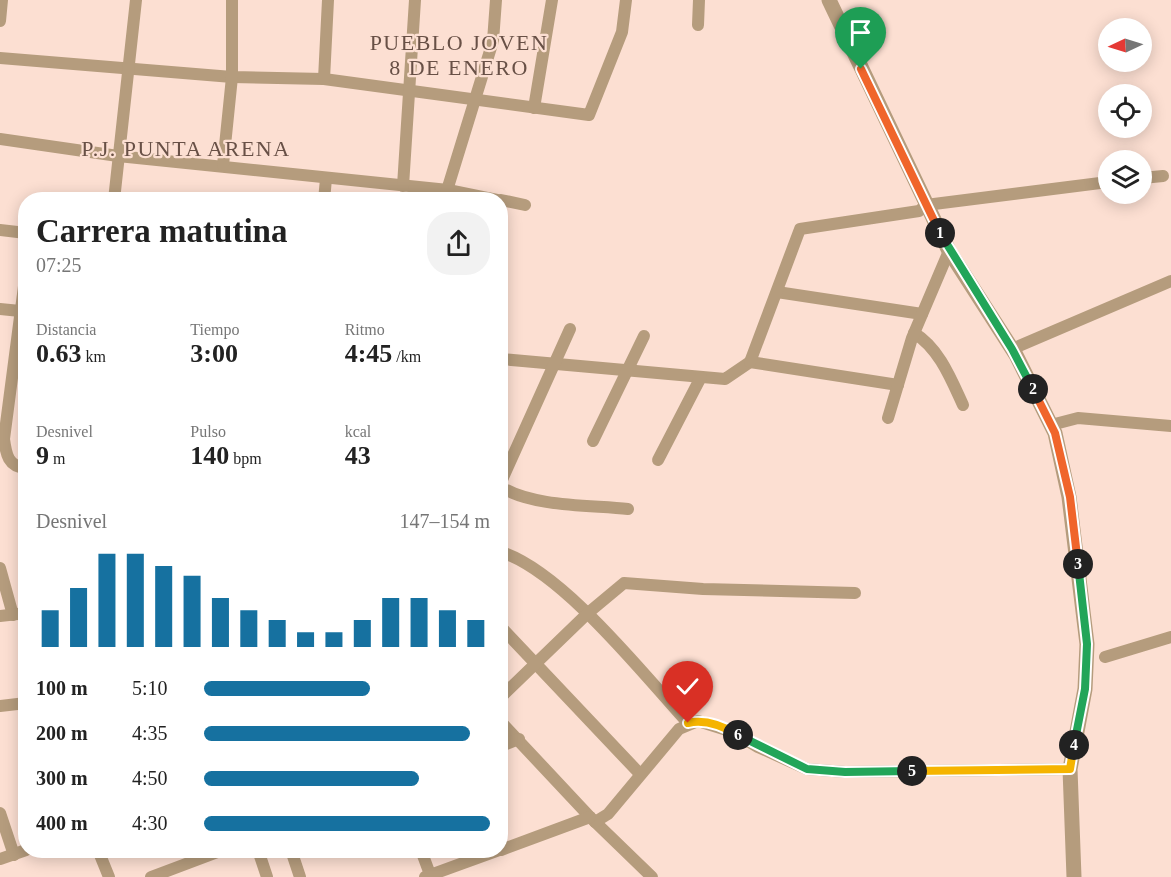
<!DOCTYPE html>
<html lang="es">
<head>
<meta charset="utf-8">
<style>
  :root { --surface:#fff; --page:#f2f2f2; --text:#222; --muted:#767676; --accent:#1671a0 }
  body { margin:0; font-family:"Times New Roman",serif; background:var(--page); color:var(--text); height:100vh; display:flex; flex-direction:column; font-size:22px; white-space:nowrap }
  * { box-sizing:border-box; margin:0 }
  p { font-size:20px; color:var(--muted) }
  .icon { flex:none; width:33px; height:33px; fill:none; stroke:currentColor; stroke-width:2; stroke-linecap:round; stroke-linejoin:round }
  .map { position:relative; flex:1; overflow:hidden }
  .drawer { position:absolute; left:18px; top:192px; width:490px; height:666px; display:flex; flex-direction:column; background:var(--surface); border-radius:24px; box-shadow:0 3px 15px #0003 }
  .drawer>* { flex:none }
  .needle { width:39px; rotate:266deg }
  .tools { position:absolute; left:1098px; top:18px; display:grid; gap:12px }
  .tools a { display:grid; place-items:center; width:54px; height:54px; border-radius:50%; background:var(--surface); box-shadow:0 3px 15px #0003; font-size:30px }
  .pin { position:absolute; display:grid; place-items:center; width:51px; height:51px; color:#fff; margin:-62px -26px; border-radius:50% 50% 50% 0; rotate:-45deg; box-shadow:0 0 6px #0007 }
  .pin .icon { rotate:45deg }
  .km { position:absolute; width:30px; height:30px; margin:-15px; border-radius:50%; background:#222; color:#fff; font-size:16px; line-height:30px; text-align:center }
  .round { display:grid; place-items:center; flex:none; width:63px; height:63px; border-radius:24px; background:var(--page) }
  .overview { display:flex; align-items:center; justify-content:space-between; height:102px; padding:0 18px }
  h1 { font-size:33px; font-weight:800; line-height:45px }
  .stats { display:grid; grid-template-columns:repeat(3,1fr); gap:9px; height:102px; padding:6px 18px }
  .stats div { display:grid; align-content:center }
  .stats b { font-size:26px; font-weight:800 }
  .stats small { font-size:16px; font-weight:400 }
  .stats p { font-size:16px }
  .chart { height:168px; padding:12px 18px }
  .chart p { display:flex; justify-content:space-between }
  .chart svg { width:100%; height:108px; margin-top:6px; stroke:var(--accent); stroke-width:6 }
  ul { padding:0 18px; list-style:none; font-size:20px }
  li { display:grid; grid-template-columns:96px 72px 1fr; align-items:center; height:45px }
  li i { height:15px; border-radius:8px; background:var(--accent) }
  .map>svg:first-child { display:block }
  .lines { fill:none; stroke-linecap:round; stroke-linejoin:round }
  .minor { stroke:#b59c7d; stroke-width:12 }
  .tertiary { stroke:#b59c7d; stroke-width:15 }
  .split-1-casing { stroke:#fff; stroke-width:12 }
  .split-2-casing { stroke:#fff; stroke-width:12 }
  .split-3-casing { stroke:#fff; stroke-width:12 }
  .split-4-casing { stroke:#fff; stroke-width:12 }
  .split-5-casing { stroke:#fff; stroke-width:12 }
  .split-6-casing { stroke:#fff; stroke-width:12 }
  .split-7-casing { stroke:#fff; stroke-width:12 }
  .split-1 { stroke:#f0652b; stroke-width:8 }
  .split-2 { stroke:#22a559; stroke-width:8 }
  .split-3 { stroke:#f0652b; stroke-width:8 }
  .split-4 { stroke:#22a559; stroke-width:8 }
  .split-5 { stroke:#f5b400; stroke-width:8 }
  .split-6 { stroke:#22a559; stroke-width:8 }
  .split-7 { stroke:#f5b400; stroke-width:8 }
  .labels { text-anchor:middle; stroke-width:4.5; stroke-linejoin:round; paint-order:stroke }
  .neighbourhood-label { font-size:22px; letter-spacing:1.5px; fill:#685046; stroke:#fcdfd2 }
</style>
</head>
<body>
<div class="map">
<svg width="1171" height="877" viewBox="0 0 1171 877">
  <rect width="100%" height="100%" fill="#fcdfd2"/>
  <g class="lines">
    <!-- minor -->
    <g class="minor">
      <path d="M0 21 2 0"/>
      <path d="M698 25 699 0"/>
      <path d="M0 58 232 77 324 79 589 115 622 32 626 0"/>
      <path d="M324 79 328 0"/>
      <path d="M534 108 552 0"/>
      <path d="M0 139 118 156 448 190 497 200"/>
      <path d="M223 165 232 77V0"/>
      <path d="M1142 178 1163 176"/>
      <path d="M403 186 415 0"/>
      <path d="M114 200 136 0"/>
      <path d="M324 200 326 179"/>
      <path d="M444 200 493 41 496 0"/>
      <path d="M501 200 525 205"/>
      <path d="M0 230 26 233"/>
      <path d="M26 271 4 439C6 454 8 467 26 468"/>
      <path d="M777 292 922 314"/>
      <path d="M0 309 20 311"/>
      <path d="M914 333C939 348 951 379 963 405"/>
      <path d="M1012 349 1171 281"/>
      <path d="M501 359 725 379 750 362 898 385"/>
      <path d="M750 362 800 229 919 211 926 205 1108 182"/>
      <path d="M888 418 912 338 949 251"/>
      <path d="M1051 425 1078 418 1171 426"/>
      <path d="M593 441 644 336"/>
      <path d="M658 460 701 377"/>
      <path d="M501 482 570 329"/>
      <path d="M501 487C533 507 590 505 628 509"/>
      <path d="M501 552C562 571 644 675 688 723"/>
      <path d="M0 568 13 615"/>
      <path d="M0 616 26 613"/>
      <path d="M501 627 640 774"/>
      <path d="M1105 657 1171 637"/>
      <path d="M501 697 588 613 624 583 703 589 855 593"/>
      <path d="M0 706 26 703"/>
      <path d="M501 722 590 817 652 877"/>
      <path d="M501 746 519 739"/>
      <path d="M0 813 14 855"/>
      <path d="M595 822 608 814 679 729 698 721 733 732 758 747 807 769 845 772 1070 769"/>
      <path d="M98 850 109 877"/>
      <path d="M258 850 267 877"/>
      <path d="M291 850 300 877"/>
      <path d="M421 850 431 877"/>
      <path d="M501 850 590 817"/>
      <path d="M0 859 26 850"/>
      <path d="M151 877 223 850"/>
      <path d="M425 877 499 850"/>
    </g>
    <!-- tertiary -->
    <path class="tertiary" d="M829 0 949 251 1016 355 1055 433 1069 497 1087 644 1085 689 1070 769 1074 877"/>
  </g>
  <g class="lines">
    <!-- split-1 casing -->
    <g class="split-1-casing">
      <path id="split-1" d="M861 69 940 233"/>
    </g>
    <!-- split-2 casing -->
    <g class="split-2-casing">
      <path id="split-2" d="M940 233 1012 349 1033 389"/>
    </g>
    <!-- split-3 casing -->
    <g class="split-3-casing">
      <path id="split-3" d="M1033 389 1055 433 1070 497 1078 564"/>
    </g>
    <!-- split-4 casing -->
    <g class="split-4-casing">
      <path id="split-4" d="M1074 745 1085 689 1087 644 1078 564"/>
    </g>
    <!-- split-5 casing -->
    <g class="split-5-casing">
      <path id="split-5" d="M912 771 1070 769 1074 745"/>
    </g>
    <!-- split-6 casing -->
    <g class="split-6-casing">
      <path id="split-6" d="M738 735 807 769 845 772 912 771"/>
    </g>
    <!-- split-7 casing -->
    <g class="split-7-casing">
      <path id="split-7" d="M688 723C705 719 723 726 738 735"/>
    </g>
    <!-- split-1 -->
    <use href="#split-1" class="split-1"/>
    <!-- split-2 -->
    <use href="#split-2" class="split-2"/>
    <!-- split-3 -->
    <use href="#split-3" class="split-3"/>
    <!-- split-4 -->
    <use href="#split-4" class="split-4"/>
    <!-- split-5 -->
    <use href="#split-5" class="split-5"/>
    <!-- split-6 -->
    <use href="#split-6" class="split-6"/>
    <!-- split-7 -->
    <use href="#split-7" class="split-7"/>
  </g>
  <g class="labels">
    <!-- neighbourhood labels -->
    <g class="neighbourhood-label">
      <text x="459" y="50">PUEBLO JOVEN<tspan x="459" dy="25">8 DE ENERO</tspan></text>
      <text x="186" y="156">P.J. PUNTA ARENA</text>
    </g>
  </g>
</svg>
<div class="tools">
<a><svg class="needle" viewBox="-14 -14 28 28"><path d="M0-13l5 13h-10z" fill="#e53935"/><path d="M0 13l5-13h-10z" fill="#767676"/></svg></a>
<a><svg class="icon" aria-label="locate" viewBox="0 0 24 24"><circle cx="12" cy="12" r="6"/><path d="M12 2v4M12 18v4M2 12h4M18 12h4"/></svg></a>
<a><svg class="icon" aria-label="layers" viewBox="0 0 24 24"><path d="M12 4l9 5-9 5-9-5zM3 14l9 5 9-5"/></svg></a>
</div>
<div class="pin" style="left:861px;top:69px;background:#1e9e55"><svg class="icon" aria-label="arrive" viewBox="0 0 24 24"><path d="M6 21V4h12l-3 4 3 4H6"/></svg></div>
<div class="pin" style="left:688px;top:723px;background:#d93025"><svg class="icon" aria-label="check" viewBox="0 0 24 24"><path d="M5 12l5 5 9-10"/></svg></div>
<b class="km" style="left:940px;top:233px">1</b>
<b class="km" style="left:1033px;top:389px">2</b>
<b class="km" style="left:1078px;top:564px">3</b>
<b class="km" style="left:1074px;top:745px">4</b>
<b class="km" style="left:912px;top:771px">5</b>
<b class="km" style="left:738px;top:735px">6</b>
<section class="drawer">
<div class="overview"><div><h1>Carrera matutina</h1><p>07:25</p></div><a class="round"><svg class="icon" aria-label="share" viewBox="0 0 24 24"><path d="M12 15V3M7 8l5-5 5 5M5 13v7h14v-7"/></svg></a></div>
<div class="stats">
<div><p>Distancia</p><b>0.63<small> km</small></b></div>
<div><p>Tiempo</p><b>3:00</b></div>
<div><p>Ritmo</p><b>4:45<small> /km</small></b></div>
</div>
<div class="stats">
<div><p>Desnivel</p><b>9<small> m</small></b></div>
<div><p>Pulso</p><b>140<small> bpm</small></b></div>
<div><p>kcal</p><b>43</b></div>
</div>
<div class="chart"><p><span>Desnivel</span>147–154 m</p>
<svg viewBox="0 0 160 44" preserveAspectRatio="none"><path d="M5 44V29M15 44V20M25 44V6M35 44V6M45 44V11M55 44V15M65 44V24M75 44V29M85 44V33M95 44V38M105 44V38M115 44V33M125 44V24M135 44V24M145 44V29M155 44V33"/></svg>
</div>
<ul>
<li><b>100 m</b>5:10<i style="width:58%"></i></li>
<li><b>200 m</b>4:35<i style="width:93%"></i></li>
<li><b>300 m</b>4:50<i style="width:75%"></i></li>
<li><b>400 m</b>4:30<i style="width:100%"></i></li>
</ul>
</section>
</div>
</body>
</html>
